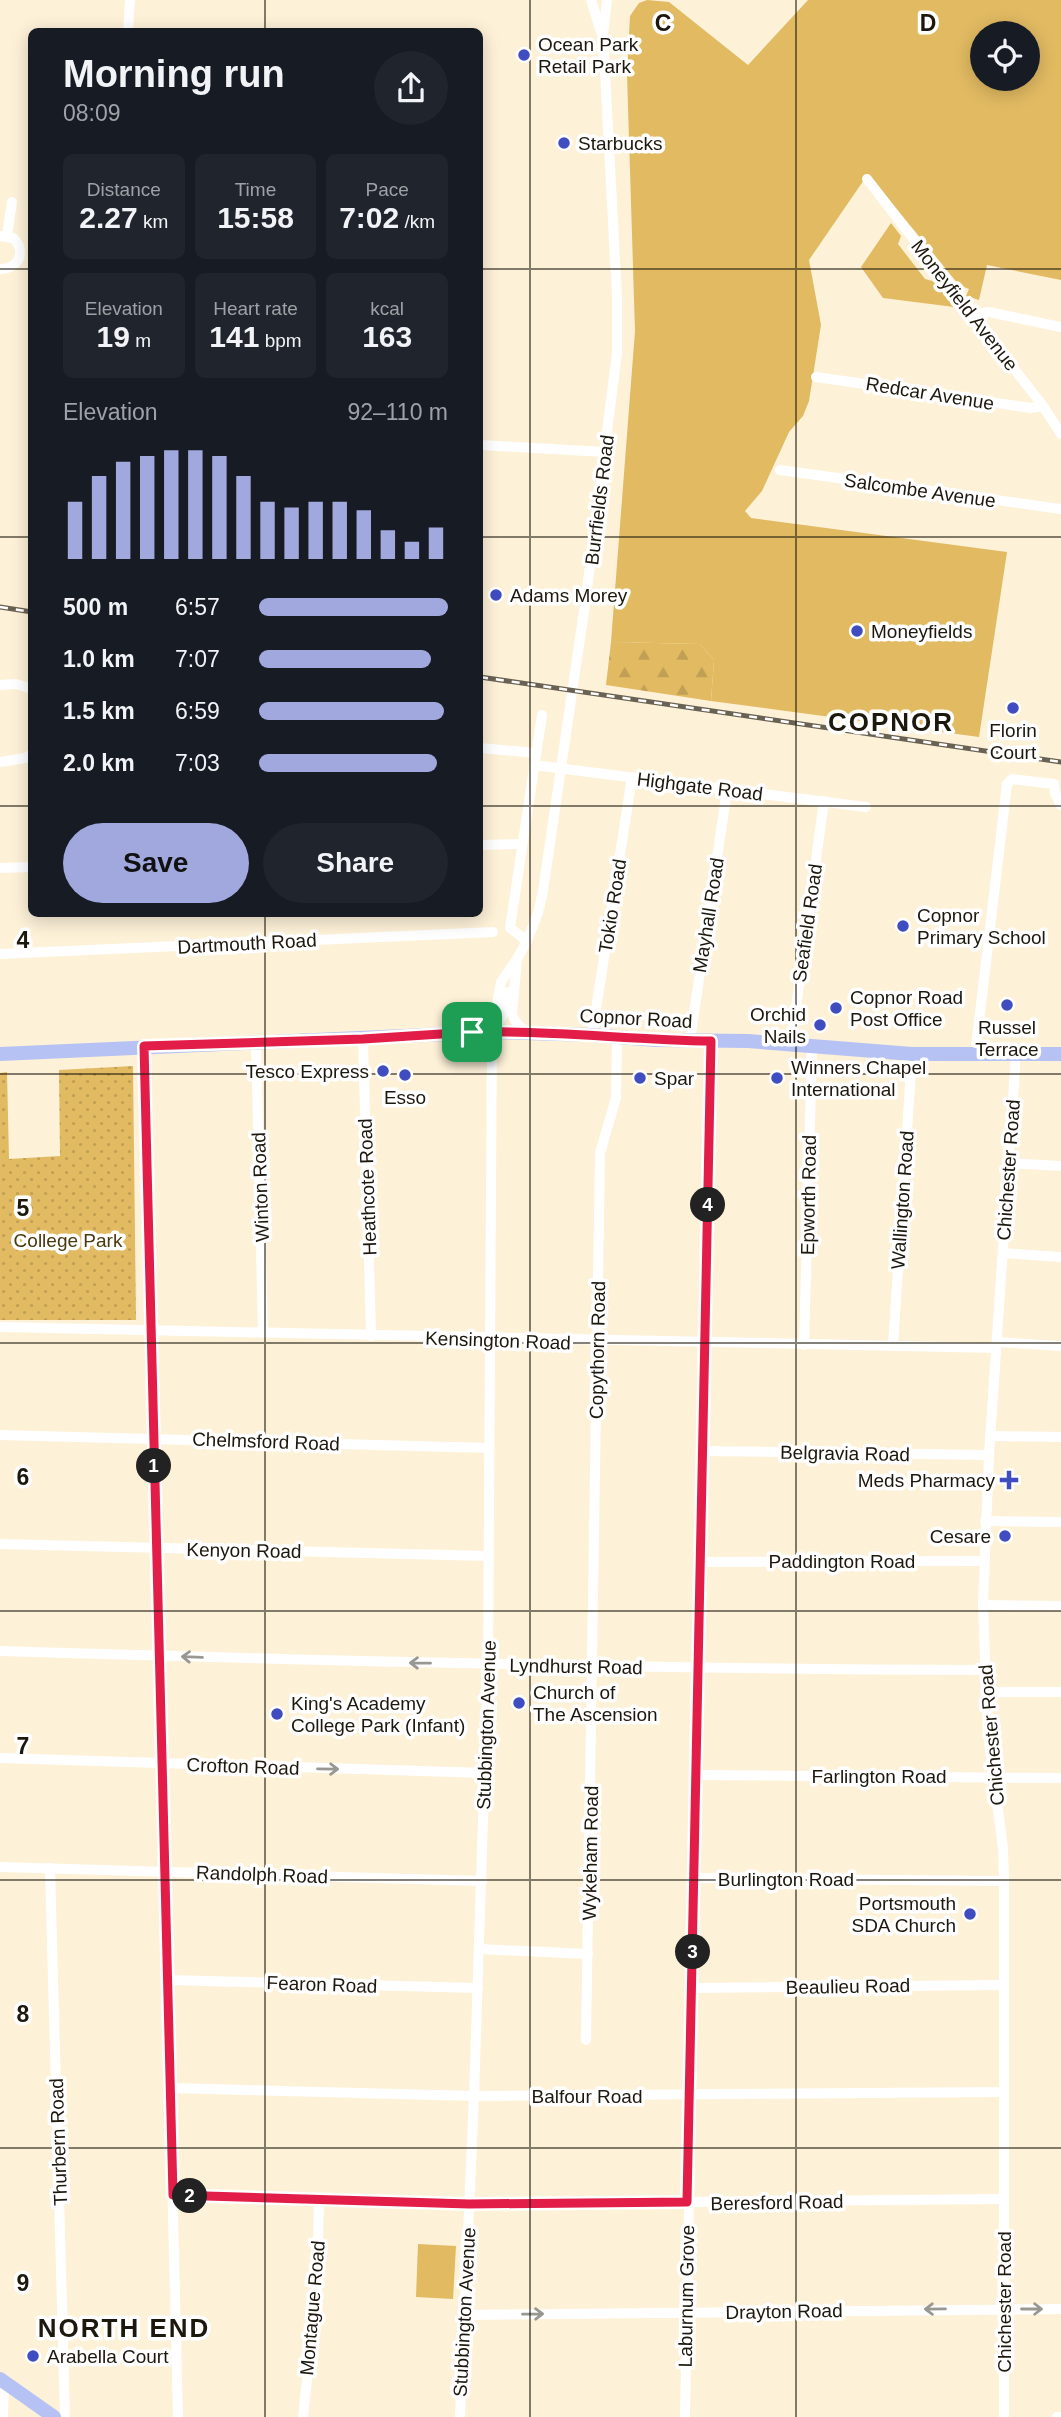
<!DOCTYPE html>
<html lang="en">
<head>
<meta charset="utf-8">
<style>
  :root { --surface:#171b24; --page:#20242c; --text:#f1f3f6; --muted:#9ea1a6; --accent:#a1a8de }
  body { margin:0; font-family:Arial,sans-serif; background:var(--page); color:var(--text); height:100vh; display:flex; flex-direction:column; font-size:26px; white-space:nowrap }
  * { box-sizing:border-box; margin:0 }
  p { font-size:23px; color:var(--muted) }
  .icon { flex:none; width:38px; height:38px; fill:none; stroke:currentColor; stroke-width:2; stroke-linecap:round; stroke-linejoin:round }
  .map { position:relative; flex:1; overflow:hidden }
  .drawer { position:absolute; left:28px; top:28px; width:455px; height:889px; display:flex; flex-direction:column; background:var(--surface); border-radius:10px; box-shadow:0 4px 18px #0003 }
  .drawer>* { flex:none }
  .fabs { position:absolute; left:970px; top:21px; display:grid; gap:14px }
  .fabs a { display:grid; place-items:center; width:70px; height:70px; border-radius:50%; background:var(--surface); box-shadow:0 4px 18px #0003; font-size:35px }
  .pin { position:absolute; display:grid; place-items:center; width:60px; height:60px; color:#fff; margin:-30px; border-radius:14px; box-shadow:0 4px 10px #0006 }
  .km { position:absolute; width:35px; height:35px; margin:-18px; border-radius:50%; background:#222; color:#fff; font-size:19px; line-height:35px; text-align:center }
  .round { display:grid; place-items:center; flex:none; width:74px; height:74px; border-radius:37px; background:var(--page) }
  .head { display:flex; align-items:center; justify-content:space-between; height:119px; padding:0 35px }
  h1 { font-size:38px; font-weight:600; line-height:52px }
  .metrics { display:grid; grid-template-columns:repeat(3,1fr); gap:10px; height:119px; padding:7px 35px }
  .metrics div { display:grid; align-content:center; border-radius:10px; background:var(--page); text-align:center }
  .metrics b { font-size:30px; font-weight:600 }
  .metrics small { font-size:19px; font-weight:400 }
  .metrics p { font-size:19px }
  .chart { height:196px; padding:14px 35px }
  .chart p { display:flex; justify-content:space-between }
  .chart svg { width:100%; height:126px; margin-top:7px; stroke:var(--accent); stroke-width:6 }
  .button { display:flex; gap:14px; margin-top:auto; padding:14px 35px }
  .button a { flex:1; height:80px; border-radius:42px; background:var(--accent); color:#111; font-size:28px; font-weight:600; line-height:80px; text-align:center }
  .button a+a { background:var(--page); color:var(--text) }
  ul { padding:0 35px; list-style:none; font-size:23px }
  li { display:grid; grid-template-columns:112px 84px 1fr; align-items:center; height:52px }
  li i { height:18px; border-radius:9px; background:var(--accent) }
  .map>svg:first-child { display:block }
  .green { fill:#e2ba62; fill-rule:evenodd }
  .forest { fill:url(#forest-firs) }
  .park { fill:url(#park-dots) }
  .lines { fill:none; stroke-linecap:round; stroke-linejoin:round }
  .minor { stroke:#fff; stroke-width:10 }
  .major { stroke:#b6c2f4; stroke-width:14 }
  .rail-casing { stroke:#696152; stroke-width:5 }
  .rail { stroke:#fff; stroke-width:2.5; stroke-dasharray:8; stroke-linecap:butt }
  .oneway { stroke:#999792 }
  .route-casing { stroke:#fff; stroke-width:14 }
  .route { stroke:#e11d48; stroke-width:9 }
  .grid { fill:none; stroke:#1d180d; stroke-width:2; stroke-opacity:0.55 }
  .poi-dot { fill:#404dc1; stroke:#fff; stroke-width:2.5 }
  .labels { text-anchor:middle; stroke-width:7; stroke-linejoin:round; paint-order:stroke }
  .poi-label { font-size:19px; fill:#1d180d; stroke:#fff; text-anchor:start }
  .street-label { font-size:19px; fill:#1d180d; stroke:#fff }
  .park-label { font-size:19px; fill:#4b390e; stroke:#fff }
  .district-label { font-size:26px; font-weight:bold; letter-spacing:2px; fill:#1d180d; stroke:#fff }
  .grid-label { font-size:23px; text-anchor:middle; font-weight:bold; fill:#1d180d; stroke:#fff; stroke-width:7; stroke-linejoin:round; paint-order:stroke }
</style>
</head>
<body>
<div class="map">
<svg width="1061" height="2417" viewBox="0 0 1061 2417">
  <defs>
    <pattern id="forest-firs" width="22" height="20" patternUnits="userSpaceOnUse" patternTransform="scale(1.75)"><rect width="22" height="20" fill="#e2ba62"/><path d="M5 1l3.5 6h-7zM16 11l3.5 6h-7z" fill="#c19f54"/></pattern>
    <pattern id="park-dots" width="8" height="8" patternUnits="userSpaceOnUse" patternTransform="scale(1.75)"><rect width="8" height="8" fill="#e2ba62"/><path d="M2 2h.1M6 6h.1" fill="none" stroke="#c19f54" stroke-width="1.8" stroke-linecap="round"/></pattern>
  </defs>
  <rect width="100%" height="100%" fill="#fdf1d8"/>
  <!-- green -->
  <g class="green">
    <path d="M647 0 669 2 748 65 808 0H1061V280L987 265 979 300 966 296 969 289 959 285 868 174 809 260 821 325 809 401 803 416 789 432 762 491 745 511 751 518 1007 552 979 737 711 701 714 660 700 644 611 642 635 331 627 74 630 16 639 3ZM982 33H1027V79H982Z"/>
    <path d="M891 223 901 236 898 244 925 279 936 282 954 307 883 298 861 267Z"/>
    <path d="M418 2244 456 2246 453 2299 416 2297Z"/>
  </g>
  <!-- forest -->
  <path class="forest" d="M611 642 700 644 714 660 711 701 606 685Z"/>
  <!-- park -->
  <path class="park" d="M133 1066 136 1320H0V1073L7 1072 9 1159 60 1156 59 1070Z"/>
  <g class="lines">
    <!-- minor -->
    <g class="minor">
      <path d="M591 0 601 32"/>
      <path d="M128 32 130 0"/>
      <path d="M867 179 1043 406 1061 434"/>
      <path d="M0 236 13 238C27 251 19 269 0 269"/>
      <path d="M7 236 12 202"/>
      <path d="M975 318 983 313 989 312 1061 327"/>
      <path d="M816 377 1031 408 1043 406"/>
      <path d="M480 445 605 452"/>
      <path d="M780 470 1061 509"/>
      <path d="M0 685 16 684 32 689"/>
      <path d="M480 748 536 753"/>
      <path d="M0 762 25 758 32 754"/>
      <path d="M534 765 866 807"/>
      <path d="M480 845 521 844"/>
      <path d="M0 868 32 867"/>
      <path d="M527 941 510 928 542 715"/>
      <path d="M0 954 493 932"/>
      <path d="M517 959 512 1015 518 1025 529 1033"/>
      <path d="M493 1029 502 1017 508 992"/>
      <path d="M592 1035 632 777"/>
      <path d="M363 1039 371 1336"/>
      <path d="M690 1040 727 790"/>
      <path d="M256 1042 263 1333"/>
      <path d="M791 1044 824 801"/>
      <path d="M144 1046 178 2417"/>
      <path d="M975 1055 1007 784 1012 779 1054 784 1055 793 1061 805"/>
      <path d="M1009 1163 1061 1166"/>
      <path d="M1003 1253 1061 1257"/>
      <path d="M0 1327C332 1337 664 1343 996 1348"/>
      <path d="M997 1342 1061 1346"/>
      <path d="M804 1345 812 1046"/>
      <path d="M893 1345 912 1054"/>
      <path d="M0 1435 489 1448"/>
      <path d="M990 1436 1061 1437"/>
      <path d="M702 1451 989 1455"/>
      <path d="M985 1521 1061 1522"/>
      <path d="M0 1544 489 1556"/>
      <path d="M701 1562 983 1561"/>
      <path d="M983 1605 1061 1606"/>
      <path d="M0 1651C328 1661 656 1669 984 1670"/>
      <path d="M985 1692H1061"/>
      <path d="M0 1758 485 1773"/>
      <path d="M697 1775 1061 1778"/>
      <path d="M0 1867 482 1881"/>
      <path d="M50 1868 65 2417"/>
      <path d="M695 1878 1004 1881"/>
      <path d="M480 1949 588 1954"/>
      <path d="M167 1980 478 1988"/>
      <path d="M693 1988 1004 1985"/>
      <path d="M586 2040 600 1153 616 1098 617 1038"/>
      <path d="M171 2088 474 2096 1004 2092"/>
      <path d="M173 2195 469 2204 1003 2199"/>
      <path d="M464 2315 1061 2309"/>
      <path d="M3 2417 4 2382"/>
      <path d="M303 2417 317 2288 319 2200"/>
      <path d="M460 2417 474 2096 488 1664 492 1032 501 982 517 959 527 941 538 913 543 891 586 597 617 353V297L603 34 607 0"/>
      <path d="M685 2417 711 1041"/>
      <path d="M1004 2417V1881L1003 1848 988 1734 983 1605 989 1455 1016 1054"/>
      <path d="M1057 2417H1061"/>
    </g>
    <!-- major -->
    <g class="major">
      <path d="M0 1054 492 1032 592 1035 656 1040 748 1041 912 1054H1061"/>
      <path d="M0 2379 54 2417"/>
    </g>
    <!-- rail casing -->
    <g class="rail-casing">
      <g id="rail">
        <path d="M0 607 32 612"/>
        <path d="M480 677 1061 762"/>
      </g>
    </g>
    <!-- rail -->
    <use href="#rail" class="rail"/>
  </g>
  <!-- one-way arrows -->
  <defs><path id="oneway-shaft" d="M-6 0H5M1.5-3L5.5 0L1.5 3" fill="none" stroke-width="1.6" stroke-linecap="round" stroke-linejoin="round" transform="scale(1.75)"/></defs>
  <g class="oneway">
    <use href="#oneway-shaft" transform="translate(192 1657) rotate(-178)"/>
    <use href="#oneway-shaft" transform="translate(420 1663) rotate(-179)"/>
    <use href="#oneway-shaft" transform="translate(328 1769) rotate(1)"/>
    <use href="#oneway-shaft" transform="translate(935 2309) rotate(179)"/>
    <use href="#oneway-shaft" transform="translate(1032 2309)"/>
    <use href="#oneway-shaft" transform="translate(533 2314) rotate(-1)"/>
  </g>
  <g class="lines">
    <!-- route casing -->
    <g class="route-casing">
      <path id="route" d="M472 1032C552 1030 631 1040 711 1041L687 2202 469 2204 173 2195 144 1046 363 1039Z"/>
    </g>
    <!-- route -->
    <use href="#route" class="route"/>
  </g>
  <!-- grid -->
  <path class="grid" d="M265 0V32M530 0V2417M796 0V2417M0 269H32M480 269H1061M0 537H32M480 537H1061M0 806H32M480 806H1061M265 914V2417M0 1074H1061M0 1343H1061M0 1611H1061M0 1880H1061M0 2148H1061"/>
  <!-- markers -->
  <g class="poi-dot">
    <circle cx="524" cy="55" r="7"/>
    <circle cx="564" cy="143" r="7"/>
    <circle cx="496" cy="595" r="7"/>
    <circle cx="857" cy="631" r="7"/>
    <circle cx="1013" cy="708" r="7"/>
    <circle cx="903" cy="926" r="7"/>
    <circle cx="1007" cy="1005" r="7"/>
    <circle cx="836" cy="1008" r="7"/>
    <circle cx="820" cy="1025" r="7"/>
    <circle cx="383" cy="1071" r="7"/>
    <circle cx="405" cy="1075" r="7"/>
    <circle cx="640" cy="1078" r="7"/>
    <circle cx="777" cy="1078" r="7"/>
    <path d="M1005.5 1469.5h7v7h7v7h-7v7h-7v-7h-7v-7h7z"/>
    <circle cx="1005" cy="1536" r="7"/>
    <circle cx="519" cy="1703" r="7"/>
    <circle cx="277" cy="1714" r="7"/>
    <circle cx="970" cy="1914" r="7"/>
    <circle cx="33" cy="2356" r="7"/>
  </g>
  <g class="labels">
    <!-- poi labels -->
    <g class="poi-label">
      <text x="538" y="51">Ocean Park<tspan x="538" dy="22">Retail Park</tspan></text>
      <text x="578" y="150">Starbucks</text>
      <text x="510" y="602">Adams Morey</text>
      <text x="871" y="638">Moneyfields</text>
      <text x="1013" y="737" text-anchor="middle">Florin<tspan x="1013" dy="22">Court</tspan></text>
      <text x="917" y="922">Copnor<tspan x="917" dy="22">Primary School</tspan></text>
      <text x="850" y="1004">Copnor Road<tspan x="850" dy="22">Post Office</tspan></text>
      <text x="806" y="1021" text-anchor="end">Orchid<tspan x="806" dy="22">Nails</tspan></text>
      <text x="1007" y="1034" text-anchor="middle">Russel<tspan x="1007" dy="22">Terrace</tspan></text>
      <text x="791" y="1074">Winners Chapel<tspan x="791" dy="22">International</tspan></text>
      <text x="369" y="1078" text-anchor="end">Tesco Express</text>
      <text x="654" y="1085">Spar</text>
      <text x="405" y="1104" text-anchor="middle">Esso</text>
      <text x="995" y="1487" text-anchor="end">Meds Pharmacy</text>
      <text x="991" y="1543" text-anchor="end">Cesare</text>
      <text x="533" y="1699">Church of<tspan x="533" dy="22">The Ascension</tspan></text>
      <text x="291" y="1710">King's Academy<tspan x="291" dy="22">College Park (Infant)</tspan></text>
      <text x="956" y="1910" text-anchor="end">Portsmouth<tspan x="956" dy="22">SDA Church</tspan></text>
      <text x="47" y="2363">Arabella Court</text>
    </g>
    <!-- street labels -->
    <g class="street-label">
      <text transform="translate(965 305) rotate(52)" y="7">Moneyfield Avenue</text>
      <text transform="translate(930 393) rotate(9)" y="7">Redcar Avenue</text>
      <text transform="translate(920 490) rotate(8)" y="7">Salcombe Avenue</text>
      <text transform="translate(599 500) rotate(-83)" y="7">Burrfields Road</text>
      <text transform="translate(700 786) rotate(7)" y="7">Highgate Road</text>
      <text transform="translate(612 906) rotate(-81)" y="7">Tokio Road</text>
      <text transform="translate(708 915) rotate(-81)" y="7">Mayhall Road</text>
      <text transform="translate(807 923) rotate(-82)" y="7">Seafield Road</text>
      <text transform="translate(247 943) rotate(-3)" y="7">Dartmouth Road</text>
      <text transform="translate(636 1018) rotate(3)" y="7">Copnor Road</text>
      <text transform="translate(1008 1170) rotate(-86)" y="7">Chichester Road</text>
      <text transform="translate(260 1187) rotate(-92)" y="7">Winton Road</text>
      <text transform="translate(367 1187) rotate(-92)" y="7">Heathcote Road</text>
      <text transform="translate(808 1195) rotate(-89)" y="7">Epworth Road</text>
      <text transform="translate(902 1200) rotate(-86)" y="7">Wallington Road</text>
      <text transform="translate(498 1340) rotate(2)" y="7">Kensington Road</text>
      <text transform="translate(597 1350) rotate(-89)" y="7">Copythorn Road</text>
      <text transform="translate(266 1441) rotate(2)" y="7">Chelmsford Road</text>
      <text transform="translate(845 1453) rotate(1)" y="7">Belgravia Road</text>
      <text transform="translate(244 1550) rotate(1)" y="7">Kenyon Road</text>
      <text x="842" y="1568">Paddington Road</text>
      <text transform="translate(576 1666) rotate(1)" y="7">Lyndhurst Road</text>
      <text transform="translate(486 1725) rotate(-88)" y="7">Stubbington Avenue</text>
      <text transform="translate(991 1735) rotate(-95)" y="7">Chichester Road</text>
      <text transform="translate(243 1766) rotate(2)" y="7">Crofton Road</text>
      <text x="879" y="1783">Farlington Road</text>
      <text transform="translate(590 1853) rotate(-89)" y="7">Wykeham Road</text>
      <text transform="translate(262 1874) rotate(2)" y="7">Randolph Road</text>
      <text x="786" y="1886">Burlington Road</text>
      <text transform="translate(322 1984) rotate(2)" y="7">Fearon Road</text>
      <text transform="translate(848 1986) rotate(-1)" y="7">Beaulieu Road</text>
      <text x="587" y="2103">Balfour Road</text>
      <text transform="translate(58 2142) rotate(-92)" y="7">Thurbern Road</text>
      <text transform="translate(777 2202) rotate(-1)" y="7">Beresford Road</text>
      <text transform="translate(686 2296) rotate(-89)" y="7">Laburnum Grove</text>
      <text transform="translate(1004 2302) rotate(-90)" y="7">Chichester Road</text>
      <text transform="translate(312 2308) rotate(-85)" y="7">Montague Road</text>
      <text transform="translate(784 2311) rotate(-1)" y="7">Drayton Road</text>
      <text transform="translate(464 2312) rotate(-87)" y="7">Stubbington Avenue</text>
    </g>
    <!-- park labels -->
    <g class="park-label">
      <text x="68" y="1247">College Park</text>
    </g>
    <!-- district labels -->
    <g class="district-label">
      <text x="891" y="731">COPNOR</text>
      <text x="124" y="2337">NORTH END</text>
    </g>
  </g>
  <g class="grid-label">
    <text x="663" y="31">C</text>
    <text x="928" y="31">D</text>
    <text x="23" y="948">4</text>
    <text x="23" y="1216">5</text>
    <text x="23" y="1485">6</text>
    <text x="23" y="1754">7</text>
    <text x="23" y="2022">8</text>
    <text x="23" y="2291">9</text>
  </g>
</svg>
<div class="fabs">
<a><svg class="icon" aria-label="locate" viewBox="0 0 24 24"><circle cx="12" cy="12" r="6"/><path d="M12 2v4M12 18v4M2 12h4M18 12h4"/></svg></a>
</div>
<div class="pin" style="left:472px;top:1032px;background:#1e9e55"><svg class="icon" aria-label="arrive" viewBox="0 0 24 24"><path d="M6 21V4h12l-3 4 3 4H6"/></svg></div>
<b class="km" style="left:154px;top:1466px">1</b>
<b class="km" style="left:190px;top:2196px">2</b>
<b class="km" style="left:693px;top:1952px">3</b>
<b class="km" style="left:708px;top:1205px">4</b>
<section class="drawer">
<div class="head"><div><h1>Morning run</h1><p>08:09</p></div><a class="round"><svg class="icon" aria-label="share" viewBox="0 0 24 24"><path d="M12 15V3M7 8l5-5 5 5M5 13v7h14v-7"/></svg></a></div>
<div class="metrics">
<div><p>Distance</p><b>2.27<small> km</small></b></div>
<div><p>Time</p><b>15:58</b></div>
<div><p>Pace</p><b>7:02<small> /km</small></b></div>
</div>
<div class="metrics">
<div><p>Elevation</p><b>19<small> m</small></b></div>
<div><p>Heart rate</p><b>141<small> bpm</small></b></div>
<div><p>kcal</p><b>163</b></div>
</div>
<div class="chart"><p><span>Elevation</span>92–110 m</p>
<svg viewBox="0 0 160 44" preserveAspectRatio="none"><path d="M5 44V24M15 44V15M25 44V10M35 44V8M45 44V6M55 44V6M65 44V8M75 44V15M85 44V24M95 44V26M105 44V24M115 44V24M125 44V27M135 44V34M145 44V38M155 44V33"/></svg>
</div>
<ul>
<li><b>500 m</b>6:57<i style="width:100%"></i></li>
<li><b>1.0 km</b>7:07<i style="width:91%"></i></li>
<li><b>1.5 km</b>6:59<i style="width:98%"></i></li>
<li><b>2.0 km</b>7:03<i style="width:94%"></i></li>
</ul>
<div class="button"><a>Save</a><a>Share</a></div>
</section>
</div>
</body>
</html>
